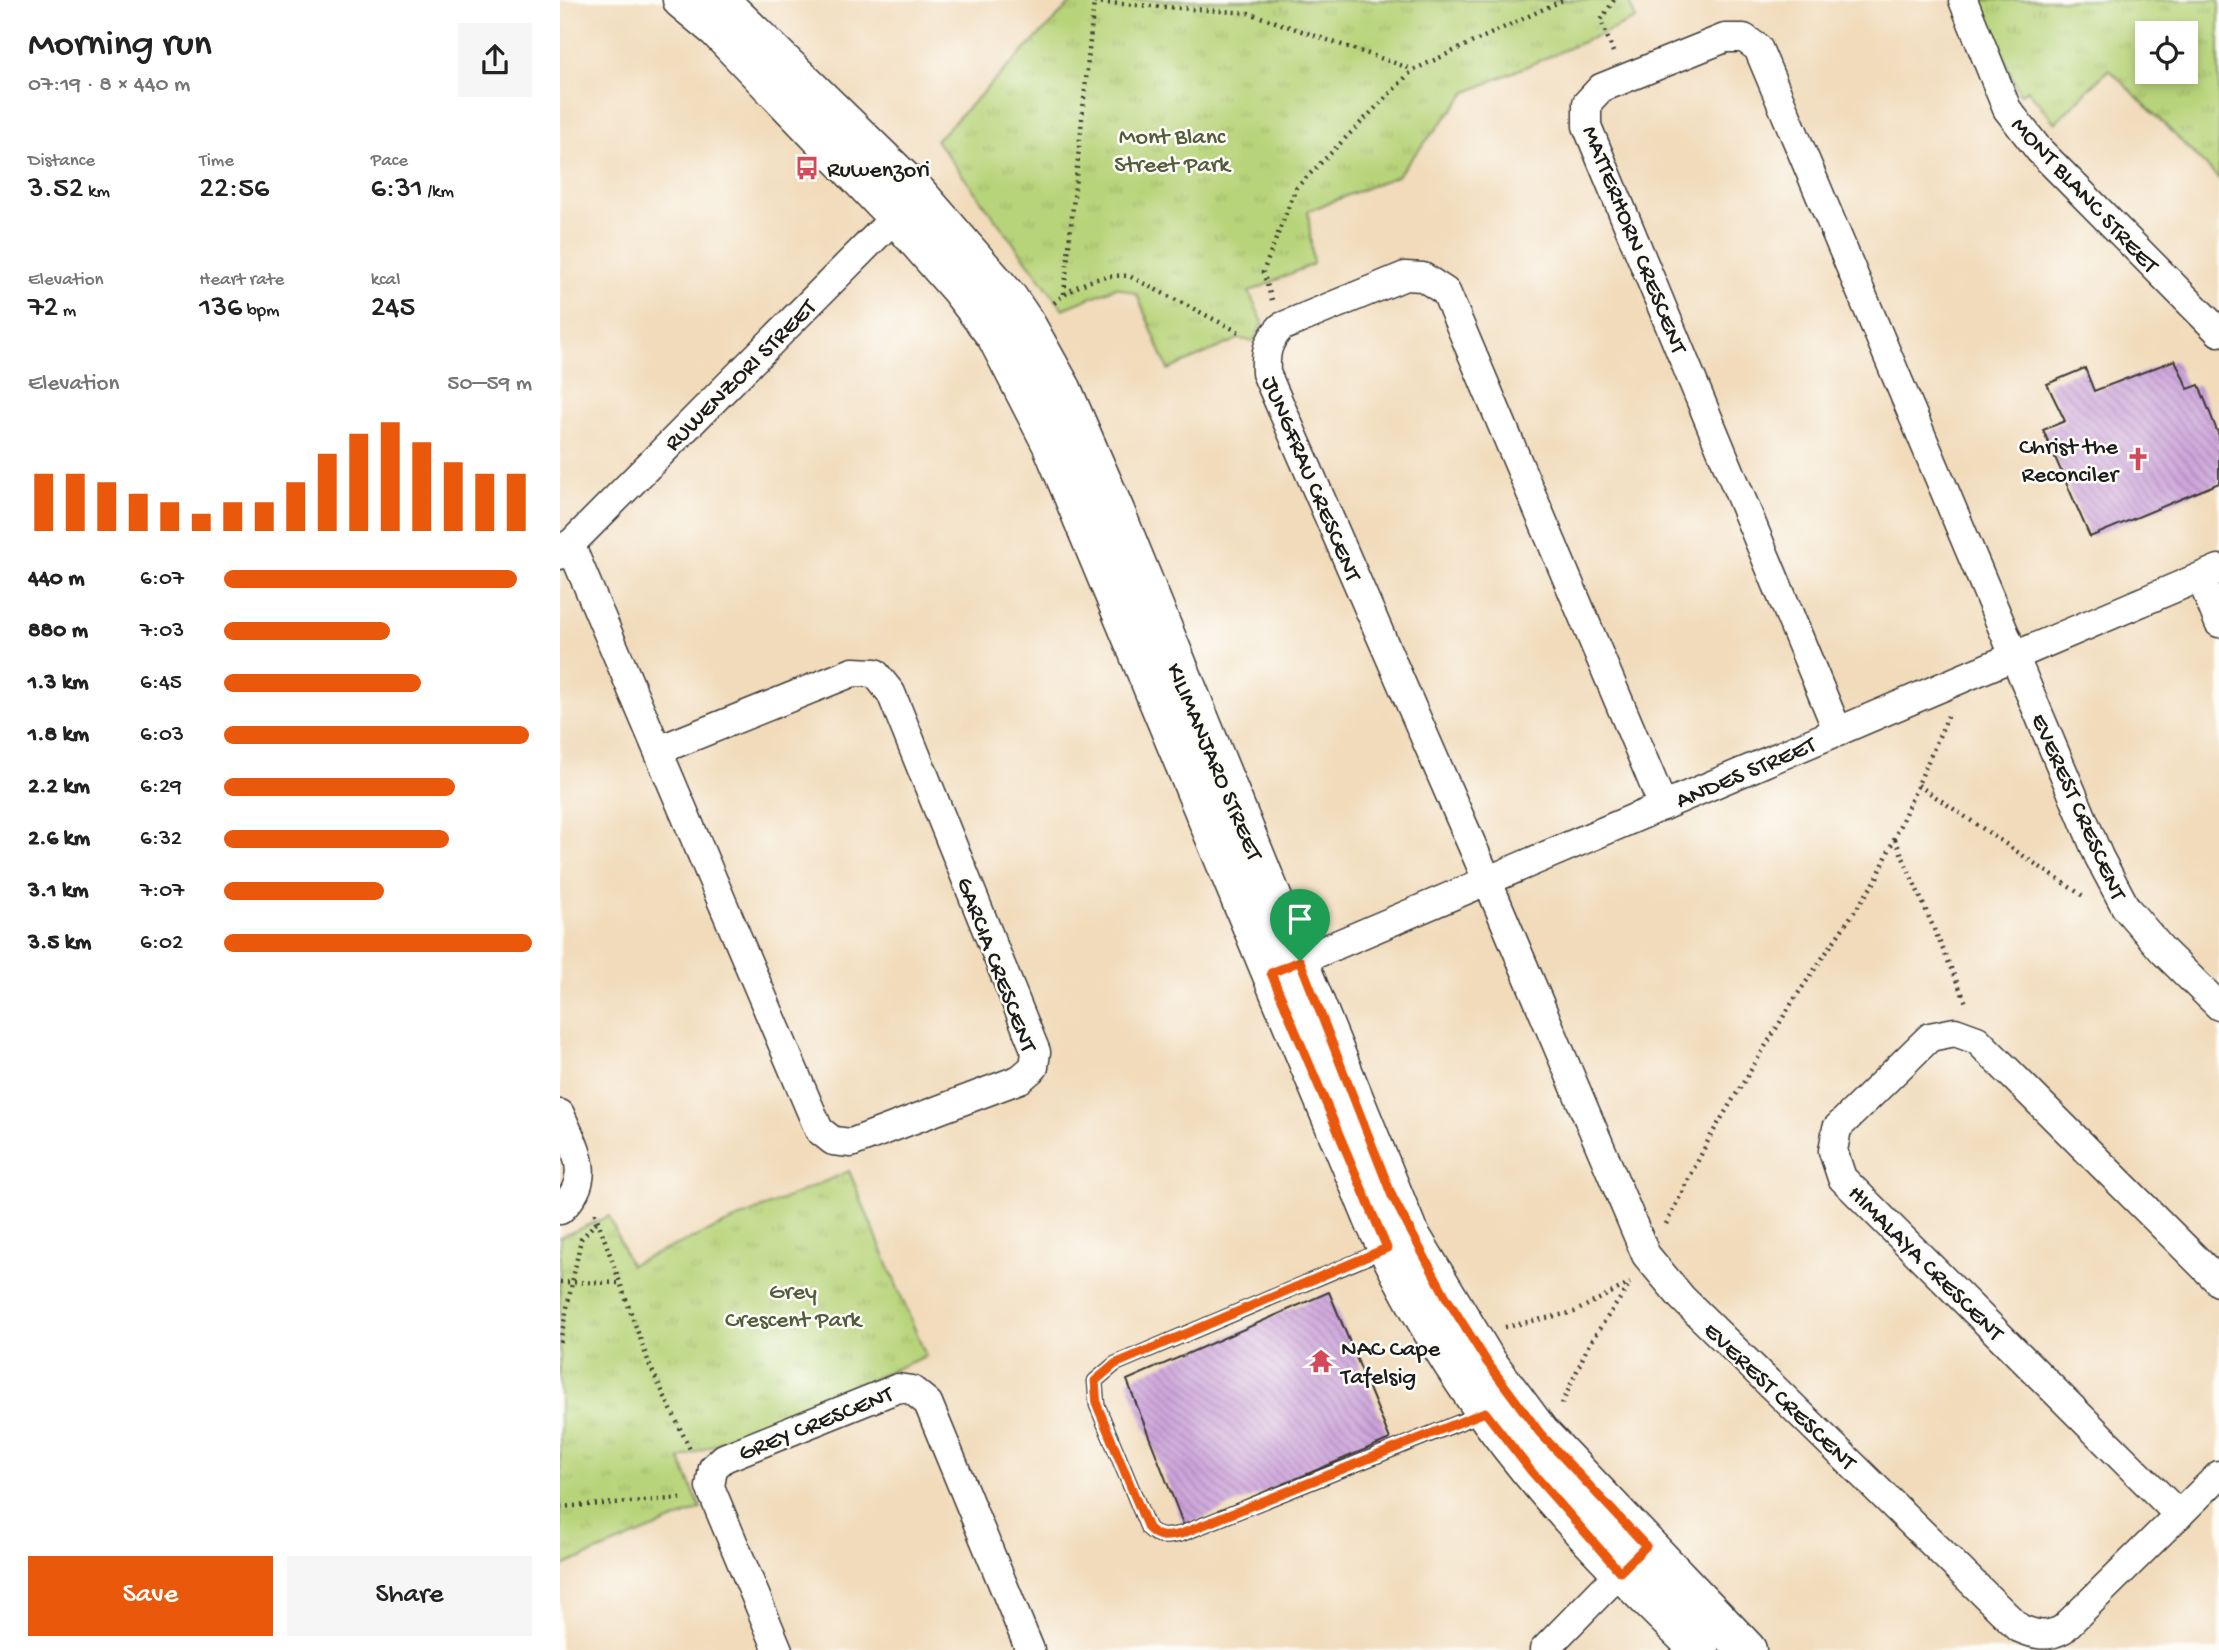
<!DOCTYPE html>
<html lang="en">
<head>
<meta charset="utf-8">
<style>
  :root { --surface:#fff; --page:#f6f6f6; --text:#222; --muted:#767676; --accent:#ea580c }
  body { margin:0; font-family:"Gochi Hand",sans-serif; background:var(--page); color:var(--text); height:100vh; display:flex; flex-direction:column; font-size:26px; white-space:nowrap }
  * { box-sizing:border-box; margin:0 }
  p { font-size:23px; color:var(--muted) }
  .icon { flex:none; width:38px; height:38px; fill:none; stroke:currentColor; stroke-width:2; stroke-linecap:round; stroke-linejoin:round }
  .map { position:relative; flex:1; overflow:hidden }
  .sheet { display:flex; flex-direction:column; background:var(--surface); width:560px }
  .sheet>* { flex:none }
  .tools { position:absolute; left:1575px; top:21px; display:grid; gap:14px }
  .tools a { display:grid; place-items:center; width:63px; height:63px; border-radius:0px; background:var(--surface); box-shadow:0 4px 10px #0003; font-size:35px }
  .pin { position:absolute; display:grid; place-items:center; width:60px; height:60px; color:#fff; margin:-72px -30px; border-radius:50% 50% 50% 0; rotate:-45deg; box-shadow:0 0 7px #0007 }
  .pin .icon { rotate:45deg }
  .round { display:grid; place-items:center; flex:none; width:74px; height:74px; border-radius:0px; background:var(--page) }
  .headline { display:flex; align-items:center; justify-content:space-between; height:119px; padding:0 28px }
  h1 { font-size:38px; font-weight:600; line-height:52px }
  .stats { display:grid; grid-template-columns:repeat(3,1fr); gap:10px; height:119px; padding:7px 28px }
  .stats div { display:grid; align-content:center }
  .stats b { font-size:30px; font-weight:600 }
  .stats small { font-size:19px; font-weight:400 }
  .stats p { font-size:19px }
  .chart { height:196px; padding:14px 28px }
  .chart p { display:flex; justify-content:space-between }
  .chart svg { width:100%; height:126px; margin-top:7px; stroke:var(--accent); stroke-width:6 }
  .button { display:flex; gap:14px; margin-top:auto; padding:14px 28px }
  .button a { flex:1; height:80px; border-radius:0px; background:var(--accent); color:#fff; font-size:28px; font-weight:600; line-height:80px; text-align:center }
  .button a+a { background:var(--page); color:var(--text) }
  ul { padding:0 28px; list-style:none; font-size:23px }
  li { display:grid; grid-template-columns:112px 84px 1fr; align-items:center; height:52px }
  li i { height:18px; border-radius:9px; background:var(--accent) }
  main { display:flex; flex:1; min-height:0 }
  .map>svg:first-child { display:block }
  .park { fill:url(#park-tufts); stroke:#6a784b; stroke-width:2; fill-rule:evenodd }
  .building { fill:url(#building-back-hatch) }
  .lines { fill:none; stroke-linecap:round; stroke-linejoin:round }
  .lane-casing { stroke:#3c3934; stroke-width:17 }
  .street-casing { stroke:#3c3934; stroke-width:31 }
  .secondary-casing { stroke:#3c3934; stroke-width:41 }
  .path { stroke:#3c3934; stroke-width:4.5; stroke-dasharray:2 5; stroke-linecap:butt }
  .lane { stroke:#fff; stroke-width:14 }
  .street { stroke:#fff; stroke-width:28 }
  .secondary { stroke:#fff; stroke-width:38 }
  .route-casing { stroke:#fff; stroke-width:14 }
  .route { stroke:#ea580c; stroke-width:9 }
  .labels { text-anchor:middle; stroke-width:5; stroke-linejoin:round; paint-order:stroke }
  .park-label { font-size:24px; fill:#535c3d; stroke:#fdfcf7 }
  .poi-label { font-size:24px; fill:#1c1c1c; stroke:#fdfcf7; text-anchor:start }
  .street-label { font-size:24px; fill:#1c1c1c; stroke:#fdfcf7 }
</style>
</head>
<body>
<main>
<section class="sheet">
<div class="headline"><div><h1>Morning run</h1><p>07:19 · 8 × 440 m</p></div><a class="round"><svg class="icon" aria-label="share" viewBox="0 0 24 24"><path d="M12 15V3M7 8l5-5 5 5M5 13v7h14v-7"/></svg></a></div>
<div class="stats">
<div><p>Distance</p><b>3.52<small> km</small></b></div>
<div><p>Time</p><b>22:56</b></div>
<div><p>Pace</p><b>6:31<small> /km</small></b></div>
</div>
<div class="stats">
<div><p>Elevation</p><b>72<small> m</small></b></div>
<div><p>Heart rate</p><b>136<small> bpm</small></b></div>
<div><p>kcal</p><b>245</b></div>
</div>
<div class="chart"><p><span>Elevation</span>50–59 m</p>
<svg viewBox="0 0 160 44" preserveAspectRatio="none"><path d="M5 44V24M15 44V24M25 44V27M35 44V31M45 44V34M55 44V38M65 44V34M75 44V34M85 44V27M95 44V17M105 44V10M115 44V6M125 44V13M135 44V20M145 44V24M155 44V24"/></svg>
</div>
<ul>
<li><b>440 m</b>6:07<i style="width:95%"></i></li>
<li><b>880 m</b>7:03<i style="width:54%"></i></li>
<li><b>1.3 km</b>6:45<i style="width:64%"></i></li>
<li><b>1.8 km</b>6:03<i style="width:99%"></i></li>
<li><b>2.2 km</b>6:29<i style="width:75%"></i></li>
<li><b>2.6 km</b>6:32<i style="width:73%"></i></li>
<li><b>3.1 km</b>7:07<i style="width:52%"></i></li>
<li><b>3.5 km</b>6:02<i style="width:100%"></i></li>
</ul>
<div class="button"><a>Save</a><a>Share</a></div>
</section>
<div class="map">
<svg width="1659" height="1650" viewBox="0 0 1659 1650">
  <defs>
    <pattern id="park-tufts" width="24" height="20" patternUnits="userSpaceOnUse" patternTransform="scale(1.75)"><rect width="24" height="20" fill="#b8d47a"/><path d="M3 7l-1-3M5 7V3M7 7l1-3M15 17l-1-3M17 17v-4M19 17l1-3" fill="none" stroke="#9eb569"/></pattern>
    <pattern id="building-back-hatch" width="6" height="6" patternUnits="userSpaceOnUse" patternTransform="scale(1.75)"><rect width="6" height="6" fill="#cca2da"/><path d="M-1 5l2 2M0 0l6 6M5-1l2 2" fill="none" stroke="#a583b0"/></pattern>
  </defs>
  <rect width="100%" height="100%" fill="#fdfcf7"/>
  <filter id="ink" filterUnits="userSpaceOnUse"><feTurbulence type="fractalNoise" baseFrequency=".0143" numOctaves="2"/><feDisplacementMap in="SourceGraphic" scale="14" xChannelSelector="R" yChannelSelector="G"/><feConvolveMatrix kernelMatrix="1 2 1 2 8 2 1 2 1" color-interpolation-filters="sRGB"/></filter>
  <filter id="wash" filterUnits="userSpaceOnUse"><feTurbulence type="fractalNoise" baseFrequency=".00686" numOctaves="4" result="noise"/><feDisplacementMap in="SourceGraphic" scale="28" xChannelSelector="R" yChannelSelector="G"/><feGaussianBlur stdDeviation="1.57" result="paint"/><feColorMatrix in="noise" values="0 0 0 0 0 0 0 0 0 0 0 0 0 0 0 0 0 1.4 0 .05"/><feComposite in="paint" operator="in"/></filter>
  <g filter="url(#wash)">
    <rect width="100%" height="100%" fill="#f1dbbb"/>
    <!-- park -->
    <g class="park">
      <path d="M514 0H1068L1076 19 907 92 837 176 748 211 753 264 689 292 703 323 694 341 678 339 608 370 577 294 557 287 503 309 376 140Z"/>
      <path d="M1419 0H1659V179L1549 69 1495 123 1468 90 1460 94ZM1626 33V72H1587V33Z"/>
      <path d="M289 1171 366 1356 120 1459 141 1509 0 1567V1237L49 1216 70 1265Z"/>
    </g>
    <g id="blocks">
      <!-- building -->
      <g class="building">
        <path d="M1615 360 1628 389 1639 385 1659 436V483L1530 537 1483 430 1505 421 1487 384 1525 368 1534 391Z"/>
        <path d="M769 1292 830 1439 624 1526 567 1380Z"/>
      </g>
    </g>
  </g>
  <g filter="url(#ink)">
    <use href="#blocks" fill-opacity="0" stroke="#3c3934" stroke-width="2"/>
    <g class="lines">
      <!-- lane casing -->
      <g class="lane-casing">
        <path id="lane" d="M826 1249 555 1364 535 1381 537 1405 588 1528C599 1539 607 1537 621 1534L923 1413"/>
      </g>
      <!-- street casing -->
      <g class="street-casing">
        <g id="street">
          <path d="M1403 0 1447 109 1479 150 1659 332"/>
          <path d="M10 544 259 1130 273 1141 291 1143 460 1079 474 1067 476 1052 331 693 315 673 293 672 99 750"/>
          <path d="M0 555 349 203"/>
          <path d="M1641 578 1659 623"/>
          <path d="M1278 732 1027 126V103L1041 88 1165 38H1184L1198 48 1539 857 1566 908 1603 951 1659 1006"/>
          <path d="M1103 806 886 292 863 277 845 276 721 327C707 342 705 353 706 373L928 882 1086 1255 1122 1298 1459 1628C1475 1635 1487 1638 1503 1629L1659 1475"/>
          <path d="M720 969 1659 569"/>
          <path d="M0 1114C16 1151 35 1178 0 1210"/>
          <path d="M1619 1515 1282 1178 1273 1151 1277 1128 1370 1037 1395 1032 1417 1040 1659 1282"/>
          <path d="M218 1650 150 1487 153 1468 164 1458 338 1388 352 1390 368 1403 470 1650"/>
          <path d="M984 1650 1074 1558"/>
        </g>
      </g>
      <!-- secondary casing -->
      <g class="secondary-casing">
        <g id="secondary">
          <path d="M122 0 158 30 336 216 399 288 436 336 491 443 814 1221C843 1282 875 1340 914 1396 978 1490 1059 1571 1140 1650"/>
          <path d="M159 0 358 194 448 298 467 326 502 389 555 511 848 1231 927 1362 980 1433 1187 1650"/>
        </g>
      </g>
      <!-- path -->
      <g class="path">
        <path d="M534 2 689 13 852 69"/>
        <path d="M1053 52 1041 20 1054 0"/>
        <path d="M504 294 534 2"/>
        <path d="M712 300 703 272 736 188 853 70 1003 0"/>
        <path d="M494 303C516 284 540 274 569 276L681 333"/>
        <path d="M1358 785 1526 898"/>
        <path d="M1335 839 1407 1005"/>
        <path d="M35 1213 90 1366 131 1451"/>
        <path d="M1106 1224 1150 1137 1233 1001 1316 880 1388 716"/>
        <path d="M0 1282 60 1283"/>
        <path d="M945 1327 1014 1312 1070 1283"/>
        <path d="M0 1342 21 1239 38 1220"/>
        <path d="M1002 1404 1029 1344 1068 1287"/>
        <path d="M0 1507 124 1498"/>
      </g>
      <!-- lane -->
      <use href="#lane" class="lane"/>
      <!-- street -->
      <use href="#street" class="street"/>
      <!-- secondary -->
      <use href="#secondary" class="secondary"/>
    </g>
  </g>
  <g class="lines" filter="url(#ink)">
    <!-- route casing -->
    <g class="route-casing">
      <path id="route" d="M740 961 832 1196 886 1297 927 1362 980 1433 1086 1546 1060 1572 971 1471 925 1412 621 1534C607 1537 599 1539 588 1528L537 1405 535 1381 555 1364 827 1248 711 973Z"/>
    </g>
    <!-- route -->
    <use href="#route" class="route"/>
  </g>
  <!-- icons -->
  <defs>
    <g id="bus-bare" transform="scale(1.89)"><path d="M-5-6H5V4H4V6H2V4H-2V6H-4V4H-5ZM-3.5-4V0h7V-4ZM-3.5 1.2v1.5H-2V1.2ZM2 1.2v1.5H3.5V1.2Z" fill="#d1495b" stroke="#fdfcf7" stroke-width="2.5" paint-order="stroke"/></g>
    <g id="church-bare" transform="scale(1.89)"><path d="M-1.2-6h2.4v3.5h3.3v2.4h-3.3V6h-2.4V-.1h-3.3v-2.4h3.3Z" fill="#d1495b" stroke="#fdfcf7" stroke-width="2.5" paint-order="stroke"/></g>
    <g id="temple-bare" transform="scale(1.89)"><path d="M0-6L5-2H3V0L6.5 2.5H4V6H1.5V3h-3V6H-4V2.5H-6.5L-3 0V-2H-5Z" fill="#d1495b" stroke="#fdfcf7" stroke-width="2.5" paint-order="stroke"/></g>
  </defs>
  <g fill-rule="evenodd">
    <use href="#bus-bare" x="247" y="168"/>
    <use href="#church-bare" x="1578" y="459"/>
    <use href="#temple-bare" x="761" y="1361"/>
  </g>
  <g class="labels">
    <!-- park labels -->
    <g class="park-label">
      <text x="612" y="143">Mont Blanc<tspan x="612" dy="28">Street Park</tspan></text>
      <text x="233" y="1298">Grey<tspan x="233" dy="28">Crescent Park</tspan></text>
    </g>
    <!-- poi labels -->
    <g class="poi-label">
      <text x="267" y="176">Ruwenzori</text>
      <text x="1558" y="453" text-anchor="end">Christ the<tspan x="1558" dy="28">Reconciler</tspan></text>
      <text x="781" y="1355">NAC Cape<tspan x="781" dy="28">Tafelsig</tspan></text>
    </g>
    <!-- street labels -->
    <g class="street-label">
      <text transform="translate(1526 194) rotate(47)" y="8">MONT BLANC STREET</text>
      <text transform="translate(1076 239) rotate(68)" y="8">MATTERHORN CRESCENT</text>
      <text transform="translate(179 374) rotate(-45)" y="8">RUWENZORI STREET</text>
      <text transform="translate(753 478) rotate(67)" y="8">JUNGFRAU CRESCENT</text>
      <text transform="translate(656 761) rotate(67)" y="8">KILIMANJARO STREET</text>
      <text transform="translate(1185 771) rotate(-23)" y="8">ANDES STREET</text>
      <text transform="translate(1520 806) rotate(66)" y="8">EVEREST CRESCENT</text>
      <text transform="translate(438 964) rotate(69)" y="8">GARCIA CRESCENT</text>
      <text transform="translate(1367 1262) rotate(45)" y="8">HIMALAYA CRESCENT</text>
      <text transform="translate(1221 1395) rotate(44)" y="8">EVEREST CRESCENT</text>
      <text transform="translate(255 1422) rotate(-22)" y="8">GREY CRESCENT</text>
    </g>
  </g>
</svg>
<div class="tools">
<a><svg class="icon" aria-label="locate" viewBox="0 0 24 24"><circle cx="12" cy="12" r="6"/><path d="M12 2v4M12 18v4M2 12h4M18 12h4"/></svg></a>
</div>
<div class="pin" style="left:740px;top:961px;background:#1e9e55"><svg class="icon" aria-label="arrive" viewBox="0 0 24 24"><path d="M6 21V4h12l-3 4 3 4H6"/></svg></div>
</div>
</main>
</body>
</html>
